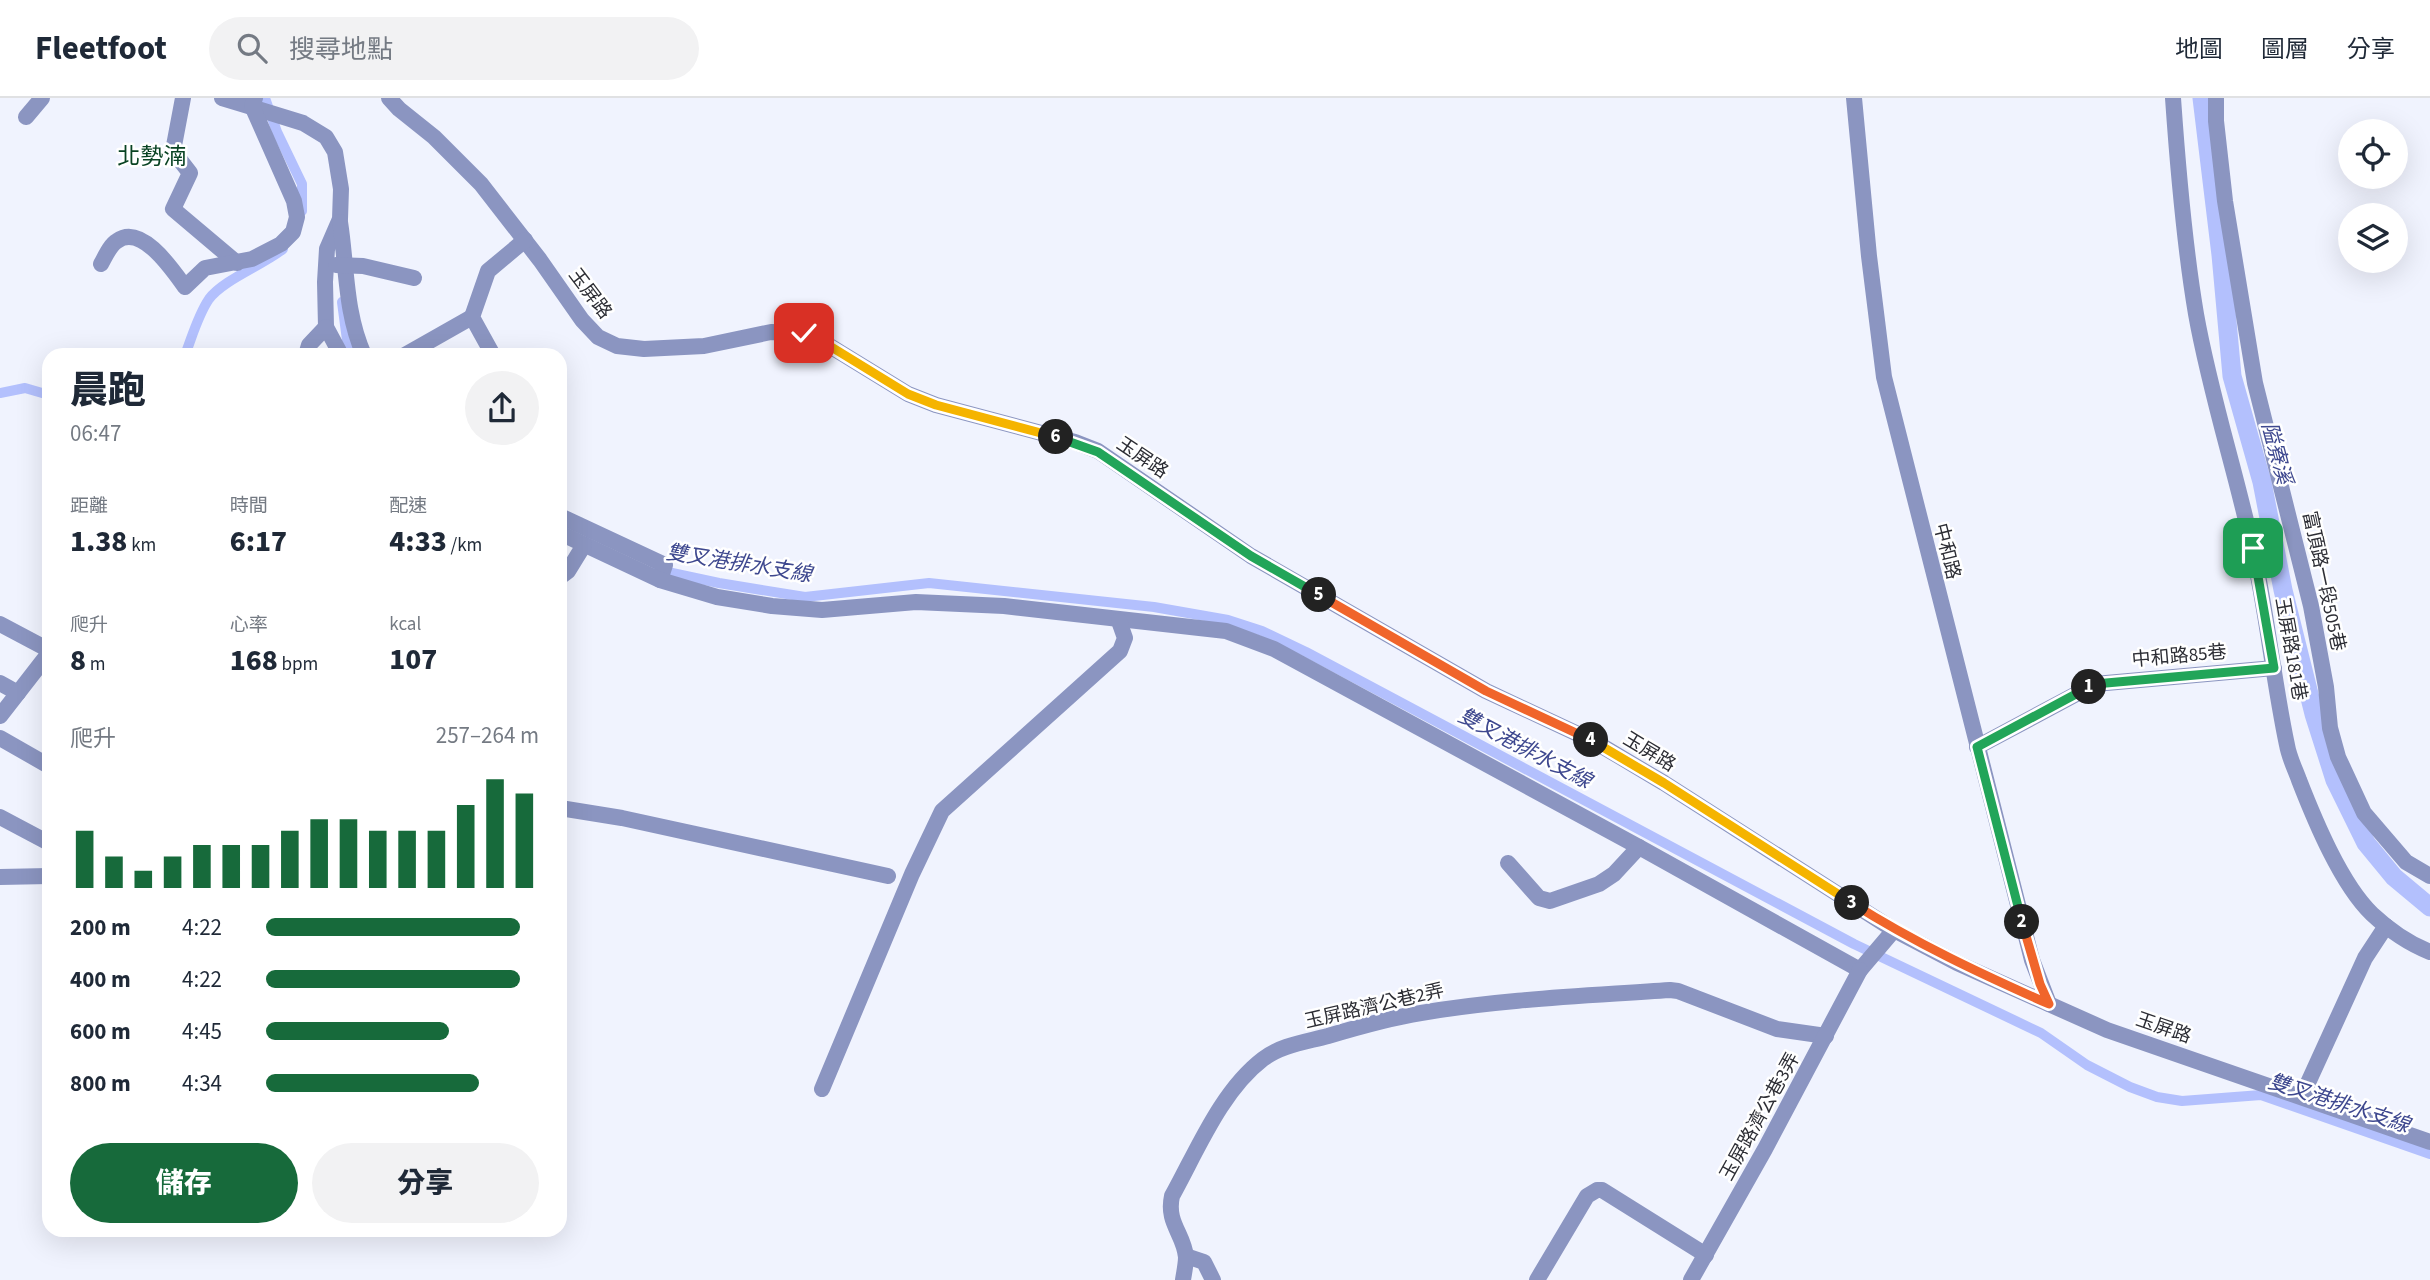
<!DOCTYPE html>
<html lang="zh-TW">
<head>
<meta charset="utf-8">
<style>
  :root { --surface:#fff; --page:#f2f2f3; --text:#1f2937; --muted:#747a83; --line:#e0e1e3; --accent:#176a3b }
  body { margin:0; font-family:"Source Sans 3","Noto Sans TC",sans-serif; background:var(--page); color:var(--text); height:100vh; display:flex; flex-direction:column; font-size:26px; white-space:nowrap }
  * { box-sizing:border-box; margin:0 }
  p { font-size:23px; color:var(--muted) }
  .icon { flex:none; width:38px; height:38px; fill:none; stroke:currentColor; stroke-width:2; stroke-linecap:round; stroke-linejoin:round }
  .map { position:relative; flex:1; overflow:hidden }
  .drawer { position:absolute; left:42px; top:250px; width:525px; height:889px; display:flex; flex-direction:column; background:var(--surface); border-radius:21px; box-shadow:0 7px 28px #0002 }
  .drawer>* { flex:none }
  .buttons { position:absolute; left:2338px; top:21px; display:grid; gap:14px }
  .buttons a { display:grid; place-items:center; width:70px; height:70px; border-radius:50%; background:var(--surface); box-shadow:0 7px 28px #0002; font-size:35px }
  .pin { position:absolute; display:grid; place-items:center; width:60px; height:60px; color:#fff; margin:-30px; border-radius:14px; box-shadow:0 4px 10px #0006 }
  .km { position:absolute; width:35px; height:35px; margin:-18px; border-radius:50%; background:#222; color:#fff; font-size:19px; line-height:35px; text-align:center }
  .round { display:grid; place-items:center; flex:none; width:74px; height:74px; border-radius:37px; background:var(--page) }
  .summary { display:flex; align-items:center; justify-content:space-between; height:119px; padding:0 28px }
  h1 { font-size:38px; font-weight:800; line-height:52px }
  .stats { display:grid; grid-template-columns:repeat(3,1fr); gap:10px; height:119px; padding:7px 28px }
  .stats div { display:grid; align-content:center }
  .stats b { font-size:30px; font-weight:800 }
  .stats small { font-size:19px; font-weight:400 }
  .stats p { font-size:19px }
  .chart { height:196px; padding:14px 28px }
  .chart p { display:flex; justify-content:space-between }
  .chart svg { width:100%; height:126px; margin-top:7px; stroke:var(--accent); stroke-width:6 }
  .button { display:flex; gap:14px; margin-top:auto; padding:14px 28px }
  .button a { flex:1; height:80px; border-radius:42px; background:var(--accent); color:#fff; font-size:28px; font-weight:800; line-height:80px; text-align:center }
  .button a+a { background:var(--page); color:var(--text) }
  ul { padding:0 28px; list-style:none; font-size:23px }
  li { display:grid; grid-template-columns:112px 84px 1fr; align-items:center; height:52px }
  li i { height:18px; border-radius:9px; background:var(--accent) }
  header { display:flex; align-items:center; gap:42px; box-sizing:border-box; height:98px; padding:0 35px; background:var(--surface); border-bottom:2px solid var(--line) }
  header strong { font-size:33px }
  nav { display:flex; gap:38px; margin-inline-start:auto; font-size:24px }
  .search { width:490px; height:63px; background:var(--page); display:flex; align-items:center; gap:18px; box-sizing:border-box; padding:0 24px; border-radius:38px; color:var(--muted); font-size:26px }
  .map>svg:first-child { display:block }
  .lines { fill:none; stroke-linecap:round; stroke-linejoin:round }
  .canal { stroke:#b3c0fd; stroke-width:10 }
  .river { stroke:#b3c0fd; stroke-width:19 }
  .minor { stroke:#8b95c1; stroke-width:16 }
  .split-1-casing { stroke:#fff; stroke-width:14 }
  .split-2-casing { stroke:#fff; stroke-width:14 }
  .split-3-casing { stroke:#fff; stroke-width:14 }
  .split-4-casing { stroke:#fff; stroke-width:14 }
  .split-5-casing { stroke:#fff; stroke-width:14 }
  .split-6-casing { stroke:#fff; stroke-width:14 }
  .split-7-casing { stroke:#fff; stroke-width:14 }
  .split-1 { stroke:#22a559; stroke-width:9 }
  .split-2 { stroke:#22a559; stroke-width:9 }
  .split-3 { stroke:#f0652b; stroke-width:9 }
  .split-4 { stroke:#f5b400; stroke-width:9 }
  .split-5 { stroke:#f0652b; stroke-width:9 }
  .split-6 { stroke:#22a559; stroke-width:9 }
  .split-7 { stroke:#f5b400; stroke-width:9 }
  .labels { text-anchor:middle; stroke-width:5; stroke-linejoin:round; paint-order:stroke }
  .street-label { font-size:19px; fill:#2d2e35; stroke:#fff }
  .water-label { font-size:21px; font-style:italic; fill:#3e488f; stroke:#fff }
  .quarter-label { font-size:23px; fill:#094323; stroke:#fff }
</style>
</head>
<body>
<header>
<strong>Fleetfoot</strong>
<div class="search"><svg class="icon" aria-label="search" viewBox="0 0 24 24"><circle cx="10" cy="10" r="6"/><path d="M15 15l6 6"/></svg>搜尋地點</div>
<nav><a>地圖</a><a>圖層</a><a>分享</a></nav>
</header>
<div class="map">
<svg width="2430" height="1182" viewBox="0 0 2430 1182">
  <rect width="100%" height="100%" fill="#f0f3fe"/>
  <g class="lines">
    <!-- canal -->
    <g class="canal">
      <path d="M265 0 277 34 302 86V113"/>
      <path d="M342 204 347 242 354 257"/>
      <path d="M185 257C192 239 198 217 209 201 223 182 263 167 283 151"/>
      <path d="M0 295 25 290 49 297"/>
      <path d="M658 472 719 485 805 499 929 485 1154 509 1228 522 1262 533 1306 554 1854 846 2041 935 2087 967 2130 989 2157 999 2182 1003 2261 997 2430 1056"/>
    </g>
    <!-- river -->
    <path class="river" d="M2202 0 2221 157 2232 278 2262 384 2283 492 2314 616 2335 682 2366 745 2394 779 2430 809"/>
    <!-- minor -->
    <g class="minor">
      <path d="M183 0 173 53 190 75 173 111 237 165"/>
      <path d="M222 0 303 25 326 39 335 54 341 91 340 121 327 151 325 184 326 229 341 257"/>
      <path d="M389 0 399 11 434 39 481 86 540 162 582 222 598 239 617 248 644 251 704 248 771 234 804 235 820 242 908 296 936 307 1075 344 1098 353 1251 458 1486 593 1595 644 1664 685 1894 832 1957 865 2107 932 2430 1044"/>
      <path d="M1854 0 1869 158 1884 279 2032 862 2049 906"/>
      <path d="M2173 0C2178 72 2184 145 2196 216 2210 295 2235 371 2252 448 2267 514 2273 581 2287 647 2289 659 2295 671 2299 682 2315 723 2341 786 2372 816 2388 831 2410 846 2430 854"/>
      <path d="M2216 0V23L2225 103 2255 285 2311 508 2326 589 2330 630 2338 659 2364 715 2406 764 2430 778"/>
      <path d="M26 19 42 0"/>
      <path d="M340 124C347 169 345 215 364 257"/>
      <path d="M101 166C105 159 110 147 117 143 141 125 172 171 185 189L205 170 252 161 281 146 293 134 297 119 294 103 252 8 255 0"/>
      <path d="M336 167 363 168 414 180"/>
      <path d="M306 257 309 247 326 229"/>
      <path d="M405 257 472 219"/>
      <path d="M493 257 472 219 488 173 525 142"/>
      <path d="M560 418 665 467 660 482"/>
      <path d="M560 435 660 482 717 499 772 508 822 512 916 504 1004 508 1226 533 1274 551 1639 749 1860 872 1894 832"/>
      <path d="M560 479 568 473 584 447"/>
      <path d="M0 526 49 552"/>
      <path d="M0 585 18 595"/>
      <path d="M0 618 49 555"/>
      <path d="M0 640 49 668"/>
      <path d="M1977 649 2095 586 2274 570"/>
      <path d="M560 710 622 720 888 778"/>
      <path d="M0 719 49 745"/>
      <path d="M1508 765 1539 800 1550 803 1599 786 1614 776 1639 749"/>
      <path d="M0 779 49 778"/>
      <path d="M822 991 912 776 942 713 1120 553 1125 540 1119 523"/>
      <path d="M2302 998 2365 860 2386 828"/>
      <path d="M1186 1158 1204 1164 1213 1182"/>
      <path d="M1183 1182C1184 1175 1186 1166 1186 1159 1184 1136 1166 1125 1172 1098 1197 1053 1221 993 1263 961 1281 947 1306 944 1328 938 1358 929 1389 920 1421 915 1503 901 1587 898 1670 892L1678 893 1777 931 1826 938"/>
      <path d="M1537 1182 1587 1098 1597 1092H1602L1706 1157"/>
      <path d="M1691 1182 1765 1051 1860 872"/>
    </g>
  </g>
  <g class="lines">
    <!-- split-1 casing -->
    <g class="split-1-casing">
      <path id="split-1" d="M2089 589 2095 586 2274 570 2253 450"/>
    </g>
    <!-- split-2 casing -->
    <g class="split-2-casing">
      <path id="split-2" d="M2022 824 1977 649 2089 589"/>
    </g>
    <!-- split-3 casing -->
    <g class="split-3-casing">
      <path id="split-3" d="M1852 805C1915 845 1981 876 2049 906L2040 886 2022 824"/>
    </g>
    <!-- split-4 casing -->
    <g class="split-4-casing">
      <path id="split-4" d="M1591 642 1664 685 1852 805"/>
    </g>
    <!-- split-5 casing -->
    <g class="split-5-casing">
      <path id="split-5" d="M1319 497 1486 593 1591 642"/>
    </g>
    <!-- split-6 casing -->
    <g class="split-6-casing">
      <path id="split-6" d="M1056 339 1098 354 1251 458 1319 497"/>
    </g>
    <!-- split-7 casing -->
    <g class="split-7-casing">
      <path id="split-7" d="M804 235 820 242 908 296 936 307 1056 339"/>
    </g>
    <!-- split-1 -->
    <use href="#split-1" class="split-1"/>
    <!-- split-2 -->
    <use href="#split-2" class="split-2"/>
    <!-- split-3 -->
    <use href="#split-3" class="split-3"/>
    <!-- split-4 -->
    <use href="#split-4" class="split-4"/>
    <!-- split-5 -->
    <use href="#split-5" class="split-5"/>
    <!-- split-6 -->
    <use href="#split-6" class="split-6"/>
    <!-- split-7 -->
    <use href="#split-7" class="split-7"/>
  </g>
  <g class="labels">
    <!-- street labels -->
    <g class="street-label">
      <text transform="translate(591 195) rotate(53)" y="7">玉屏路</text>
      <text transform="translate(1143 359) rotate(34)" y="7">玉屏路</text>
      <text transform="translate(1948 453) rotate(76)" y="7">中和路</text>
      <text transform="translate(2325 483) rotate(78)" y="7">富頂路一段505巷</text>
      <text transform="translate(2292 551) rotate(80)" y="7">玉屏路181巷</text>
      <text transform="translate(2179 557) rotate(-5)" y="7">中和路85巷</text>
      <text transform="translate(1650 653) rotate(31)" y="7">玉屏路</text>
      <text transform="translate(1374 907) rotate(-13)" y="7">玉屏路濟公巷2弄</text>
      <text transform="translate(2164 929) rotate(19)" y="7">玉屏路</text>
      <text transform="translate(1759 1018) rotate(-61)" y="7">玉屏路濟公巷3弄</text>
    </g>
    <!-- water labels -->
    <g class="water-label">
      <text transform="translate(2277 355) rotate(75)" y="7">隘寮溪</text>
      <text transform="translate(739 465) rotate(9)" y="7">雙叉港排水支線</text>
      <text transform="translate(1525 650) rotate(28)" y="7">雙叉港排水支線</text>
      <text transform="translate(2339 1005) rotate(18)" y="7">雙叉港排水支線</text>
    </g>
    <!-- quarter labels -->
    <g class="quarter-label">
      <text x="152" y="66">北勢湳</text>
    </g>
  </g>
</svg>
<div class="buttons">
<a><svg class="icon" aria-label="locate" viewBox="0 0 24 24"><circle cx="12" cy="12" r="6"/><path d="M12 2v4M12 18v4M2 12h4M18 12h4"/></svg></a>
<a><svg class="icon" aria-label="layers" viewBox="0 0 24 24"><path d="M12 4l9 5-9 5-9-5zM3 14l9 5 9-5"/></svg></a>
</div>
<div class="pin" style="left:2253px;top:450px;background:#1e9e55"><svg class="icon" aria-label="arrive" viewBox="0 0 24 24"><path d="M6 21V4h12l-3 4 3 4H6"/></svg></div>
<div class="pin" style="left:804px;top:235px;background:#d93025"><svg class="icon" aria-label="check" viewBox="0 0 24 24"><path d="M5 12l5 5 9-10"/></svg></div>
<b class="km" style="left:2089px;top:589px">1</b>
<b class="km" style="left:2022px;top:824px">2</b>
<b class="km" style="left:1852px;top:805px">3</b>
<b class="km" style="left:1591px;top:642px">4</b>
<b class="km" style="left:1319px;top:497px">5</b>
<b class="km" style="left:1056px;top:339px">6</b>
<section class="drawer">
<div class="summary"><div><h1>晨跑</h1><p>06:47</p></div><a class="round"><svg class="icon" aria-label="share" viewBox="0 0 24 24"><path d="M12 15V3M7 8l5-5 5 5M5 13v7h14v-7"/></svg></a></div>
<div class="stats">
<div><p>距離</p><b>1.38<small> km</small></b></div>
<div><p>時間</p><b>6:17</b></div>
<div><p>配速</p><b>4:33<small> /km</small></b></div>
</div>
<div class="stats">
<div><p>爬升</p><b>8<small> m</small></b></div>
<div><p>心率</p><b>168<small> bpm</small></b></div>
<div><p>kcal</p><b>107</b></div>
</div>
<div class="chart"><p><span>爬升</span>257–264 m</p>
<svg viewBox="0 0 160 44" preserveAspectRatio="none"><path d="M5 44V24M15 44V33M25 44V38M35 44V33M45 44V29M55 44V29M65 44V29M75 44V24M85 44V20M95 44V20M105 44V24M115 44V24M125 44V24M135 44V15M145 44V6M155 44V11"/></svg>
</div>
<ul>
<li><b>200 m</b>4:22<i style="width:93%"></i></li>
<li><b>400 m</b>4:22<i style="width:93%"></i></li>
<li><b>600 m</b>4:45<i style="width:67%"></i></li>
<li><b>800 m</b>4:34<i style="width:78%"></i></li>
</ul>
<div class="button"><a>儲存</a><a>分享</a></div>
</section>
</div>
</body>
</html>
